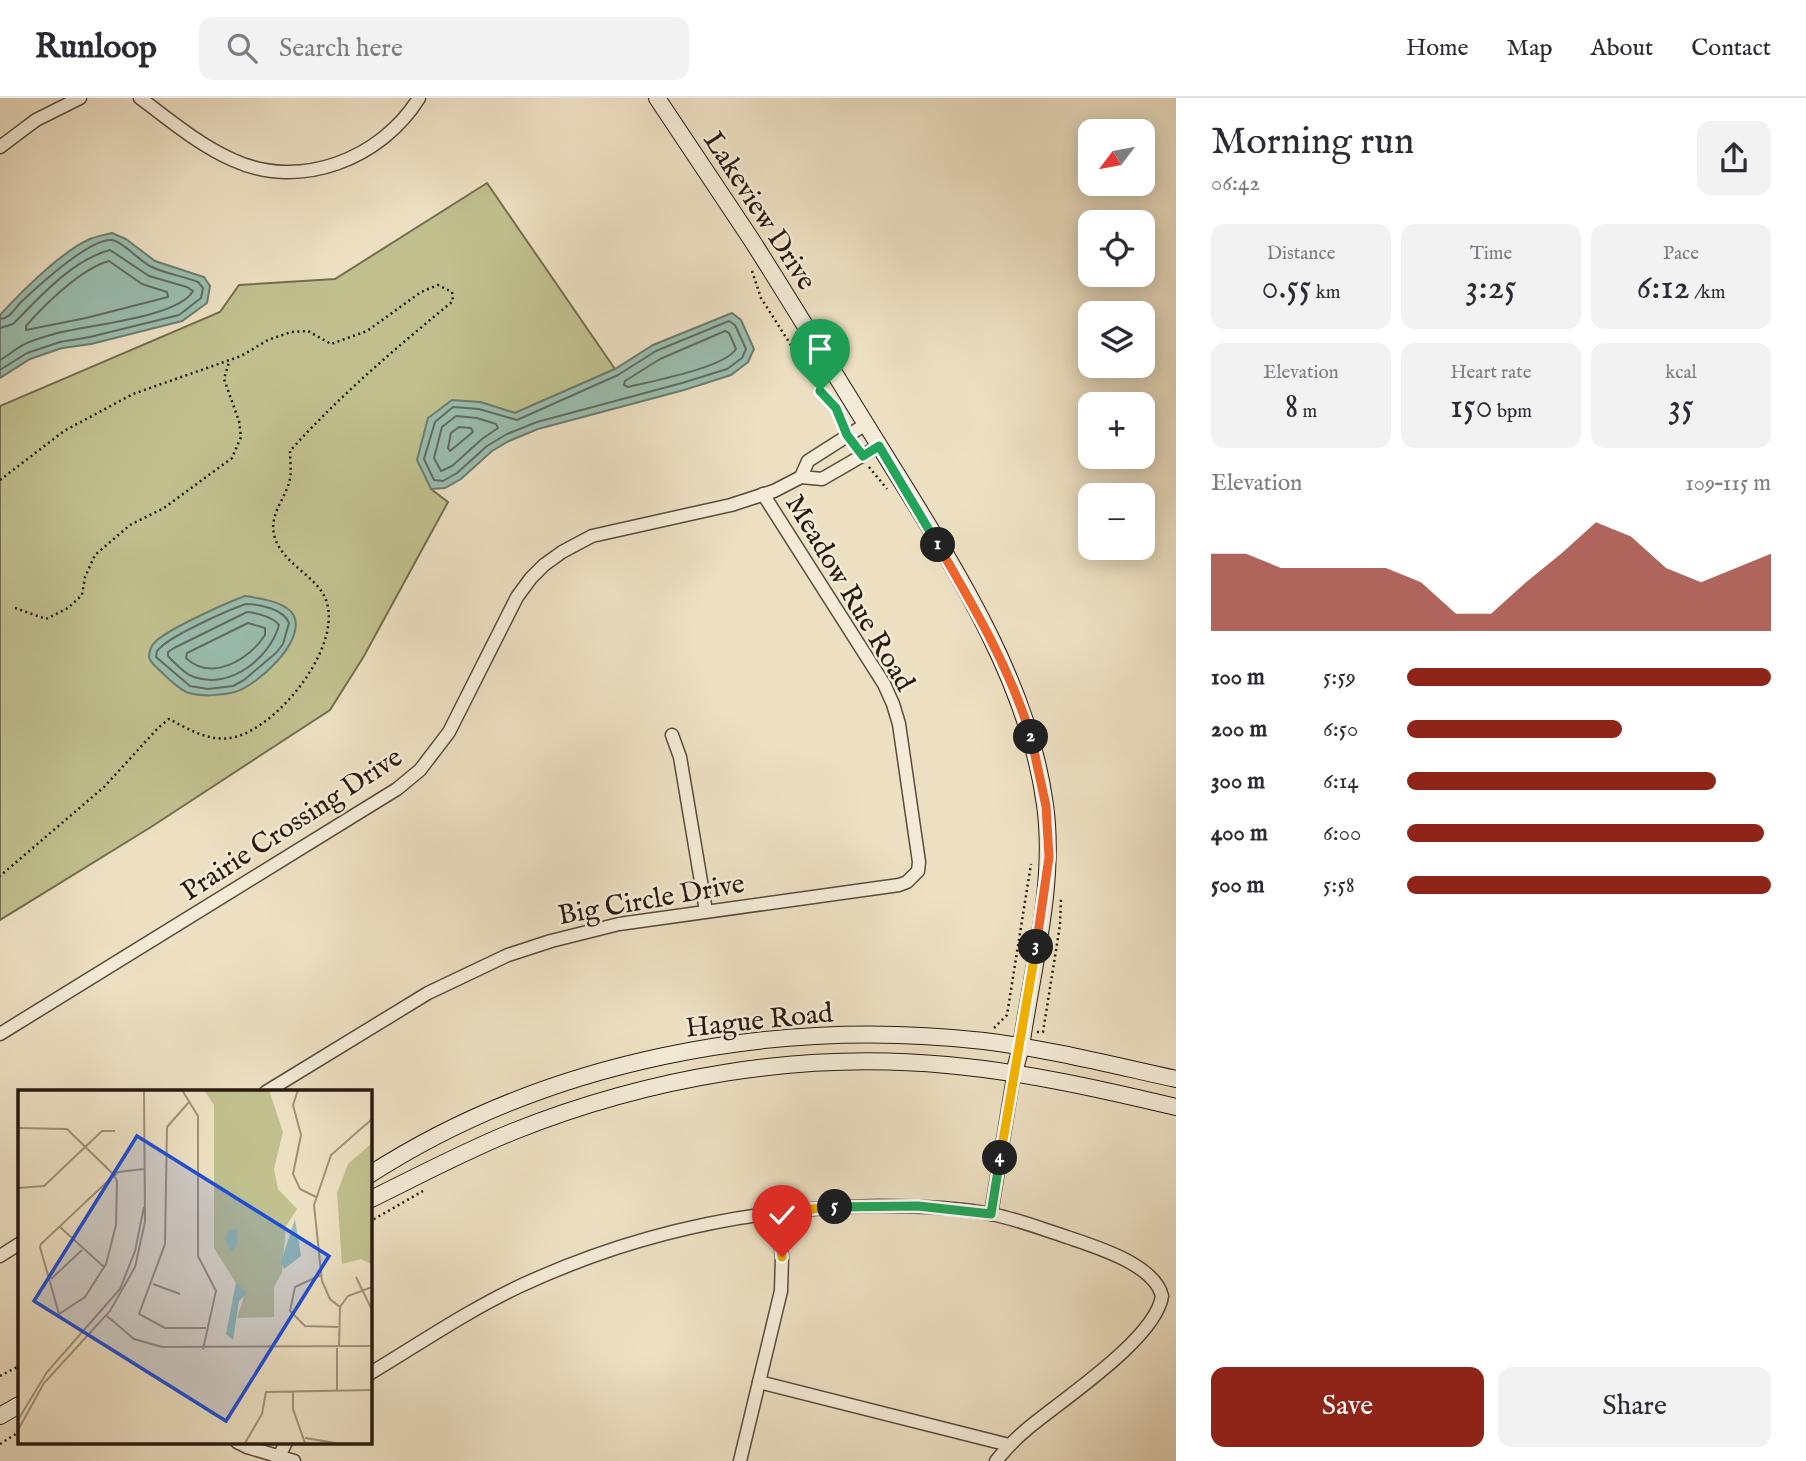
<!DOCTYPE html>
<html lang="en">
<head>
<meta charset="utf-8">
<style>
  :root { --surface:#fff; --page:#f2f2f3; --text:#2b2b33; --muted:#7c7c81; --line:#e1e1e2; --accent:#8f2418 }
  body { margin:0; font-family:"IM FELL English",serif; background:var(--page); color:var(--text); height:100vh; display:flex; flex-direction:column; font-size:26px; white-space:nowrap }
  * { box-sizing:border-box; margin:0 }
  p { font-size:23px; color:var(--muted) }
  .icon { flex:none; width:38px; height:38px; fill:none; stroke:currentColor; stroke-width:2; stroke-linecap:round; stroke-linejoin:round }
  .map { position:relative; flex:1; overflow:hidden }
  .side { display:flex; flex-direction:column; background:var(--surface); width:630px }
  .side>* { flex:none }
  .needle { width:46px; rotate:238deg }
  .buttons { position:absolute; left:1078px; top:21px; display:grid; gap:14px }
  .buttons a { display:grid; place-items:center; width:77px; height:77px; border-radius:14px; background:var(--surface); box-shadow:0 4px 18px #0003; font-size:35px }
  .pin { position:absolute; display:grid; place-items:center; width:60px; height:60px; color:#fff; margin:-72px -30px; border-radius:50% 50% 50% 0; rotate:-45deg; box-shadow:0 0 7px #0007 }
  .pin .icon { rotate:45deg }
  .km { position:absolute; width:35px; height:35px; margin:-18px; border-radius:50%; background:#222; color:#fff; font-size:19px; line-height:35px; text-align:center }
  .round { display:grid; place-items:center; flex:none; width:74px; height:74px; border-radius:14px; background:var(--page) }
  .overview { display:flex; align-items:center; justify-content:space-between; height:119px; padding:0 35px }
  h1 { font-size:38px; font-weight:600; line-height:52px }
  .figures { display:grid; grid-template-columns:repeat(3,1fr); gap:10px; height:119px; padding:7px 35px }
  .figures div { display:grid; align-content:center; border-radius:14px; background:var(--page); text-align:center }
  .figures b { font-size:35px; font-weight:600 }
  .figures small { font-size:19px; font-weight:400 }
  .figures p { font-size:19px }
  .chart { height:196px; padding:14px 35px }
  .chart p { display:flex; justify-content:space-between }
  .chart svg { width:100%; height:126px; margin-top:7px; fill:var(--accent); opacity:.7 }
  .cta { display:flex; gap:14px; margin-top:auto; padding:14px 35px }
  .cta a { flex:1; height:80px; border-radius:14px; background:var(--accent); color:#fff; font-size:28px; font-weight:600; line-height:80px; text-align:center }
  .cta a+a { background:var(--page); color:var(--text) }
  ul { padding:0 35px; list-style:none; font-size:23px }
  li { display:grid; grid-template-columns:112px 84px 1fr; align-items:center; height:52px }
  li i { height:18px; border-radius:9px; background:var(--accent) }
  header { display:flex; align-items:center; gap:42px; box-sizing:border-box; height:98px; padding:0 35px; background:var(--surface); border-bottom:2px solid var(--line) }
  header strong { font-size:33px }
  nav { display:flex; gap:38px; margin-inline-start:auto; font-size:24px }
  .search { width:490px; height:63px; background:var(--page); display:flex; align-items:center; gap:18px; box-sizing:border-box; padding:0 24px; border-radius:14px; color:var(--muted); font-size:26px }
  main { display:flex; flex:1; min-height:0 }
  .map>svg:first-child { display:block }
  .green { fill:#c0c08e; stroke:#746d4f; stroke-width:2 }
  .water { fill:#9abdaf; stroke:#6c7c6f; stroke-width:2 }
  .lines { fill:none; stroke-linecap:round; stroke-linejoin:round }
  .shore { stroke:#616c60; stroke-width:2 }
  .street-casing { stroke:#594c3c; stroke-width:15 }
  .secondary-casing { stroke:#281a10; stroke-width:18 }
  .path { stroke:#281a10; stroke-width:2.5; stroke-dasharray:2 3.5; stroke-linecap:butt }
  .street { stroke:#f3ebd7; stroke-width:12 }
  .secondary { stroke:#f3ebd7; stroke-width:16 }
  .split-1-casing { stroke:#fff; stroke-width:14 }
  .split-2-casing { stroke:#fff; stroke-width:14 }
  .split-3-casing { stroke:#fff; stroke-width:14 }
  .split-4-casing { stroke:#fff; stroke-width:14 }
  .split-5-casing { stroke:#fff; stroke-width:14 }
  .split-6-casing { stroke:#fff; stroke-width:14 }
  .split-1 { stroke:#22a559; stroke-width:9 }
  .split-2 { stroke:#f0652b; stroke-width:9 }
  .split-3 { stroke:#f0652b; stroke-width:9 }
  .split-4 { stroke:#f5b400; stroke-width:9 }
  .split-5 { stroke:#22a559; stroke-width:9 }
  .split-6 { stroke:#f5b400; stroke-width:9 }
  .labels { text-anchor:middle; stroke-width:5; stroke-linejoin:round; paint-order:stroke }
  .street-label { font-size:28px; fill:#281a10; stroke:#f3ebd7 }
  .inset-road { fill:none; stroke:#9e917b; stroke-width:2 }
  .view { fill:#1d4ed8; fill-opacity:0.15; stroke:#1d4ed8; stroke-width:3.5 }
  .inset-edge { fill:none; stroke:#281a10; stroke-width:3.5 }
</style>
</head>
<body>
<header>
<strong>Runloop</strong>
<div class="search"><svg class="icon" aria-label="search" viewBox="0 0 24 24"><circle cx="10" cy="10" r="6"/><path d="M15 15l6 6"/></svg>Search here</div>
<nav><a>Home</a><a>Map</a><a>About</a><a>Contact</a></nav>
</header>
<main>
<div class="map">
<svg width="1176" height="1363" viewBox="0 0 1176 1363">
  <rect width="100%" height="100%" fill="#ede0c2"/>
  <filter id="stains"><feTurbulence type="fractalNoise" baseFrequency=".00286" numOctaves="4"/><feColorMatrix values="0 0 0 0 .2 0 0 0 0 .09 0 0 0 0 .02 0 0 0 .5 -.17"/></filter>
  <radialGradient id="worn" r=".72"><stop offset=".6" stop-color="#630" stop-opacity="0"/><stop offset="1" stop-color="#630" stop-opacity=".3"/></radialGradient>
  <!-- green -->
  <path class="green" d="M487 85 615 271 515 315 480 304 431 391 448 404 364 558 330 612 151 729 0 822V308L220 214 239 187 335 181Z"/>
  <!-- water -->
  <g class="water">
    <path d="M112 135 126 141 155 163 204 179 210 188 207 205 182 223 91 246 62 250 30 261 0 280V217C21 194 62 153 90 141 97 138 105 137 112 135Z"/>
    <path d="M732 215 741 222 754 251 748 264 731 277 684 292 538 331 509 343 492 353 461 381 445 390 431 391 417 362 428 320 452 302 480 304 515 315 615 271 653 247Z"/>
    <path d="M245 498C259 500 288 504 294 518 306 544 256 588 235 594 220 598 200 599 186 594 174 588 163 575 153 566L149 560C149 554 150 549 155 544 168 531 226 505 245 498Z"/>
  </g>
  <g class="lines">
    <!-- shore -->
    <g class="shore">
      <path d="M109 163 142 186 167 194 168 199 86 220 26 232V228C44 207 82 170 109 163Z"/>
      <path d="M0 221C10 220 14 212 20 205 36 190 90 140 112 142 124 144 140 164 152 169 166 176 183 178 198 184L203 190 201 200 179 217 90 239 60 244 27 255 0 272"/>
      <path d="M729 223 735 227 746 251 742 260 727 271 682 285 537 324 507 336 487 348 457 375 443 383 434 382 424 361 435 324 453 309 479 311 517 322 618 277 656 253Z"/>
      <path d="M0 230 13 226C40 199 72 162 110 152L149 178 187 189 193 193C178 220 85 227 54 236 44 239 32 242 23 247 15 251 8 258 0 262"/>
      <path d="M725 233 729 235 736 251C724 270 652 283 628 289L624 287 625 283 660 261Z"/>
      <path d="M456 318 477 320 496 326 498 330 482 341 452 368 441 373 434 360 442 329Z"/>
      <path d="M459 329 471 330 473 334 450 353 448 350 451 335Z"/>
      <path d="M246 506C259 506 284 511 289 525L283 546 276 555 244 582 233 588 208 591 190 588 156 559C157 553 156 553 161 549 173 537 228 512 246 506Z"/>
      <path d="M247 514C257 515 273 519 279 527 270 560 230 592 194 579 184 576 175 565 168 558V554L174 550Z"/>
      <path d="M248 525 265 530V537C249 562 211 584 186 560L187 555Z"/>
    </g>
    <!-- street casing -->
    <g class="street-casing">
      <g id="street">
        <path d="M140 0C170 22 199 47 233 62 300 93 381 61 419 0"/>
        <path d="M0 49 36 22 80 0"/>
        <path d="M801 379 808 363 866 326"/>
        <path d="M672 637 680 659 706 813"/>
        <path d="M0 936 397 691 420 672 449 634 517 499 531 480 544 467 562 454 592 438 731 407 774 393 801 379 822 381 879 348"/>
        <path d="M266 994 428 895 508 857 551 843 619 826 899 787 907 784 918 773 919 764 899 626 893 606 884 586 763 396"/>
        <path d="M991 1116 1014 975"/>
        <path d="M0 1158 19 1146"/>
        <path d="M369 1276C419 1246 467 1213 520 1188 634 1135 754 1109 880 1108 917 1108 954 1109 991 1116 1017 1121 1042 1131 1067 1139 1096 1149 1154 1166 1162 1198 1156 1241 1060 1303 1026 1332 1015 1341 1005 1352 996 1363"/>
        <path d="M759 1284 1009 1347"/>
        <path d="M237 1344 247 1349 294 1363"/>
        <path d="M277 1363 286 1344"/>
        <path d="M740 1363 781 1193 782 1159 777 1114"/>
      </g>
    </g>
    <!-- secondary casing -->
    <g class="secondary-casing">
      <g id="secondary">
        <path d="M657 0C688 47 720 94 751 141 795 210 837 280 880 349 947 458 1028 578 1045 707 1056 785 1032 871 1021 949L1014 975"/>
        <path d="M369 1077C547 962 774 919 984 943 1049 951 1112 967 1176 981"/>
        <path d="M369 1102C416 1079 463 1054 512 1034 649 979 801 953 947 967 1025 974 1100 991 1176 1009"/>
        <path d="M0 1318 19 1307"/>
      </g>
    </g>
    <!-- path -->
    <g class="path">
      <path d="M752 173 761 200 820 293 836 310 841 325"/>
      <path d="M869 369 887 391"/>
      <path d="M0 382 64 333 133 296 241 258 268 242 291 234 308 233 331 246 367 233 421 194 438 187 452 194 453 203C396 250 340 297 290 353 290 363 292 375 289 385 283 404 268 419 275 440 284 467 317 478 326 502 343 548 279 628 235 639 211 645 190 632 169 621L158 630 104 689 0 778"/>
      <path d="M15 510 46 521 68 510 82 497 85 479 95 457 130 427 164 410 232 360 241 339 239 323 224 281 229 264"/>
      <path d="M994 930 1007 917 1031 766"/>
      <path d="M1037 934H1043L1060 827 1061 801"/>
      <path d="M369 1124 423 1093"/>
      <path d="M0 1278 19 1268"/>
      <path d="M0 1346 19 1334"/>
    </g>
    <!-- street -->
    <use href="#street" class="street"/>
    <!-- secondary -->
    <use href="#secondary" class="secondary"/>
  </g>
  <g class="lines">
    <!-- split-1 casing -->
    <g class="split-1-casing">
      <path id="split-1" d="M820 293 836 310 847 337 863 358 879 348 938 447"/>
    </g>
    <!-- split-2 casing -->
    <g class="split-2-casing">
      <path id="split-2" d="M938 447C974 509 1010 570 1031 639"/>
    </g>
    <!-- split-3 casing -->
    <g class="split-3-casing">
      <path id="split-3" d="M1031 639 1046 708 1049 759 1036 849"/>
    </g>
    <!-- split-4 casing -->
    <g class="split-4-casing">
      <path id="split-4" d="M1000 1060 1036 849"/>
    </g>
    <!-- split-5 casing -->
    <g class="split-5-casing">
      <path id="split-5" d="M835 1109 918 1108 991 1116 1000 1060"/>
    </g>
    <!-- split-6 casing -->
    <g class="split-6-casing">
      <path id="split-6" d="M782 1159 777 1114 835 1109"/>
    </g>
    <!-- split-1 -->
    <use href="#split-1" class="split-1"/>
    <!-- split-2 -->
    <use href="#split-2" class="split-2"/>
    <!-- split-3 -->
    <use href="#split-3" class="split-3"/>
    <!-- split-4 -->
    <use href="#split-4" class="split-4"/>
    <!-- split-5 -->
    <use href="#split-5" class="split-5"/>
    <!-- split-6 -->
    <use href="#split-6" class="split-6"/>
  </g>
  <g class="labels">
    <!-- street labels -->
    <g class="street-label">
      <text transform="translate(761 112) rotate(57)" y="10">Lakeview Drive</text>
      <text transform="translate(851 494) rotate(59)" y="10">Meadow Rue Road</text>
      <text transform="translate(291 725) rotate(-33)" y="10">Prairie Crossing Drive</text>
      <text transform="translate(651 800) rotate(-10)" y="10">Big Circle Drive</text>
      <text transform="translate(759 921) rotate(-6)" y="10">Hague Road</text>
    </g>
  </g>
  <!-- overview -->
  <g transform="translate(18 992)">
    <rect width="354" height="354" fill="#ede0c2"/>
    <path d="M186 0H251L265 42 256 79 260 99 279 119 268 136 264 183 256 197V227L219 228 226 206 196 158V15ZM353 54V174L343 169 324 174 319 103 330 74Z" fill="#c0c08e"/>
    <path d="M277 129 283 166 266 179 263 172ZM220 139 219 156 212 162 207 147 211 140ZM218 192 229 203 221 211 215 250 208 244Z" fill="#9abdaf"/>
    <path class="inset-road" d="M164 0 180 26V166L198 201 185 259M280 0 275 15 283 45 275 84 282 99 298 107M172 11 149 37 147 154 121 224 147 238H188M0 38 49 39 94 83 98 89 99 92 98 135 88 174 67 207 41 224 22 157 23 154 92 89 96 86 100 82 126 79M0 98 26 96 84 41H97M42 137 86 177M303 185 277 197 272 221 287 236 320 237M338 187 354 220M33 189 64 160M135 194 162 204M322 217 312 209 304 191 296 115 313 65 354 29M89 226 116 249 144 257 354 256M321 256 322 217 330 206 354 197M319 258V301M275 302V319L287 353M0 330 29 282 102 199 117 161 126 117M0 340 26 293 92 221 117 177 127 132 126 0M287 348 318 353M227 353 244 324 248 302 354 300"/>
    <path class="view" d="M119 46 311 166 208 331 16 211Z"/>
    <rect width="354" height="354" class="inset-edge"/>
  </g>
  <rect width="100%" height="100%" filter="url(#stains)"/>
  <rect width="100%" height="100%" fill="url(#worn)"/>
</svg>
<div class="buttons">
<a><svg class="needle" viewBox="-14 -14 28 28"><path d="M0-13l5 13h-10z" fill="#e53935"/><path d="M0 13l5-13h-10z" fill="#7c7c81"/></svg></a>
<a><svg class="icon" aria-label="locate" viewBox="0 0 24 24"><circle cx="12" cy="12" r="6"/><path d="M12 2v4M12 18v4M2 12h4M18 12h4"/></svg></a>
<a><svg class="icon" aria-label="layers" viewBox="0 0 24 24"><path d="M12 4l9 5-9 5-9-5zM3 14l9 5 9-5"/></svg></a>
<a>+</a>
<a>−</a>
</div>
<div class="pin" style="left:820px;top:293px;background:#1e9e55"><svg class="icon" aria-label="arrive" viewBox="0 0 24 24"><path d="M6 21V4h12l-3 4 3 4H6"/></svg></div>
<div class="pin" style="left:782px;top:1159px;background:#d93025"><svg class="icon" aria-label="check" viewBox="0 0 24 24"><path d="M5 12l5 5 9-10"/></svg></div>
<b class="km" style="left:938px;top:447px">1</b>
<b class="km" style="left:1031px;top:639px">2</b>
<b class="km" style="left:1036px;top:849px">3</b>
<b class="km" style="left:1000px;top:1060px">4</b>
<b class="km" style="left:835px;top:1109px">5</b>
</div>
<section class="side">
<div class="overview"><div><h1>Morning run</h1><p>06:42</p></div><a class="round"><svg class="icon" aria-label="share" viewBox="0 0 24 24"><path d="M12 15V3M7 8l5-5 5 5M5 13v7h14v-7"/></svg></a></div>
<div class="figures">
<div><p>Distance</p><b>0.55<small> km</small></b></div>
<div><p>Time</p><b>3:25</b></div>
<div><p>Pace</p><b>6:12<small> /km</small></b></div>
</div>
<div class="figures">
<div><p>Elevation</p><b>8<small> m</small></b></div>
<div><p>Heart rate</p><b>150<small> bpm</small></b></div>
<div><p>kcal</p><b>35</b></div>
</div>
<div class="chart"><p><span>Elevation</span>109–115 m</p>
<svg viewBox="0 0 160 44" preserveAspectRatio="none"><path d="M0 44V17L10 17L20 22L30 22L40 22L50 22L60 27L70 38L80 38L90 27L100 17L110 6L120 11L130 22L140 27L150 22L160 17V44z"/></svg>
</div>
<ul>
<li><b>100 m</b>5:59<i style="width:100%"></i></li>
<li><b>200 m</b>6:50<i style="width:59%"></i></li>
<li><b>300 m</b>6:14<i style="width:85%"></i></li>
<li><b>400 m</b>6:00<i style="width:98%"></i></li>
<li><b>500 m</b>5:58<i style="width:100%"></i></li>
</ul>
<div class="cta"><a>Save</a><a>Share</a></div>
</section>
</main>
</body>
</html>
